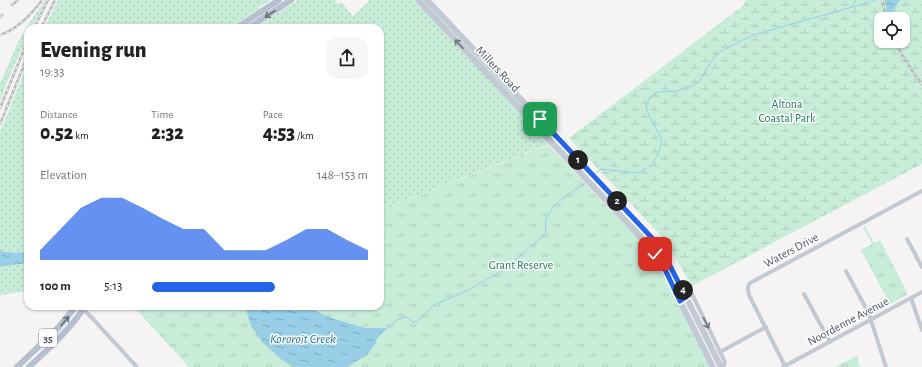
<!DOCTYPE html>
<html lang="en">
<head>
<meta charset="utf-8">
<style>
  :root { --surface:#fff; --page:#f6f6f6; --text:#202124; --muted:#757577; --accent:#2563eb }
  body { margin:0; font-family:"Alegreya Sans",sans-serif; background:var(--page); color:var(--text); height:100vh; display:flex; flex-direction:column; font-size:15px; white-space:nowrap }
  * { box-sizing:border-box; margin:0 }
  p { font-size:13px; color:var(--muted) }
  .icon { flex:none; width:22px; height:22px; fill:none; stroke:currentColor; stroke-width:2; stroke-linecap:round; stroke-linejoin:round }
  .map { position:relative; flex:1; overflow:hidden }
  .panel { position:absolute; left:24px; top:24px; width:360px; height:286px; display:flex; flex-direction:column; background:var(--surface); border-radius:12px; box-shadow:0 1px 3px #0004 }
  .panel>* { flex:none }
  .buttons { position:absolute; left:874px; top:12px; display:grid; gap:8px }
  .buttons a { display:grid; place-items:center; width:36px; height:36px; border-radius:8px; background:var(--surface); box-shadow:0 1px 3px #0004; font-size:20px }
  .pin { position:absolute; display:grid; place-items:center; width:34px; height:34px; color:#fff; margin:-17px; border-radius:8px; box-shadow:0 2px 6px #0006 }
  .km { position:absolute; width:20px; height:20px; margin:-10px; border-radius:50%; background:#222; color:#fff; font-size:11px; line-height:20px; text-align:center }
  .round { display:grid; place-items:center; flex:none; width:42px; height:42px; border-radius:12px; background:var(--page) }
  .overview { display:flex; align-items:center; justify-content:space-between; height:68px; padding:0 16px }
  h1 { font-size:22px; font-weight:800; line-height:30px }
  .figures { display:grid; grid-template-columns:repeat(3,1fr); gap:6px; height:68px; padding:4px 16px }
  .figures div { display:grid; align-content:center }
  .figures b { font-size:20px; font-weight:800 }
  .figures small { font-size:11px; font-weight:400 }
  .figures p { font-size:11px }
  .chart { height:112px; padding:8px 16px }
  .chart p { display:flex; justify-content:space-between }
  .chart svg { width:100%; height:72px; margin-top:4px; fill:var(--accent); opacity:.7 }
  ul { padding:0 16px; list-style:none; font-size:13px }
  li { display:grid; grid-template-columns:64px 48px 1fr; align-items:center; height:30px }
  li i { height:10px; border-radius:5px; background:var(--accent) }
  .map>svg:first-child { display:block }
  .grass { fill:url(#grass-dots) }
  .wetland { fill:url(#wetland-marsh); fill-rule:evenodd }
  .park { fill:url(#park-tufts) }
  .water { fill:url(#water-ripples) }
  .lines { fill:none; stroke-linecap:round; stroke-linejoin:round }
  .stream { stroke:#98cee6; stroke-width:1 }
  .street { stroke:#c2c9d0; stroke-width:4 }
  .secondary { stroke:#c3c9d4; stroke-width:6 }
  .primary { stroke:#b5bfce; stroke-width:6 }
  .rail-casing { stroke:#b6b7bc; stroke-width:2.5 }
  .rail { stroke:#fff; stroke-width:1; stroke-dasharray:3; stroke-linecap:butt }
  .oneway { stroke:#666f7b }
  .oneway2 { stroke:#707782 }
  .oneway3 { stroke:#6f7781 }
  .route-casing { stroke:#fff; stroke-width:8 }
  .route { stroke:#2563eb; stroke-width:5 }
  .labels { text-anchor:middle; stroke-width:3; stroke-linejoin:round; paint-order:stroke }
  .shield { fill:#fff; stroke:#82878f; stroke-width:1 }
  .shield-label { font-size:11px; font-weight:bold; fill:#4c545f }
  .street-label { font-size:12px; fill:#4c545f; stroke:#fff }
  .park-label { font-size:12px; fill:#207c58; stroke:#fff }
  .water-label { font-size:13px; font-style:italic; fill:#1979a5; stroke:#fff }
</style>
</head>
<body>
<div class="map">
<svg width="922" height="367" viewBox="0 0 922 367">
  <defs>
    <pattern id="grass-dots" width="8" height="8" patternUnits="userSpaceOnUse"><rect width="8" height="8" fill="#c7edd9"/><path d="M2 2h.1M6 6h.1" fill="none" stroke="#adcdbd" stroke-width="1.8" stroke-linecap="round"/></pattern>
    <pattern id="wetland-marsh" width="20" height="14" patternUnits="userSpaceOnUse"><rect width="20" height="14" fill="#c7edd9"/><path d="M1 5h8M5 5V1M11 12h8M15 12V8" fill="none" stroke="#adcdbd"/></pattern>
    <pattern id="park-tufts" width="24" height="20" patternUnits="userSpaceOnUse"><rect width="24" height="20" fill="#c7edd9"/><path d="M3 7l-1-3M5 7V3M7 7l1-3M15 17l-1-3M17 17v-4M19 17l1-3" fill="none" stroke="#adcdbd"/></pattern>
    <pattern id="water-ripples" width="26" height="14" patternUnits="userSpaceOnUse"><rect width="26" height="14" fill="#98cee6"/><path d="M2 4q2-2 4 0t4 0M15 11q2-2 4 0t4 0" fill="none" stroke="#7eaabe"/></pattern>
  </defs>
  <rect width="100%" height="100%" fill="#f5f3f3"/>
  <!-- grass -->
  <g class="grass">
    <path d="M45 0H46L32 28H28V36L10 75 0 101V84L17 44 28 25Z"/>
    <path d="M58 0H271L259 7V9L242 20H241L229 28H44Z"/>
    <path d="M298 0H334L338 4 341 2 353 16 370 0H414L550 144 380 210V28H260L259 25Z"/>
    <path d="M421 0H425L590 176 588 177Z"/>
    <path d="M28 63V251C19 254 9 252 0 251V132Z"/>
    <path d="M592 179 652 241 665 260 681 294 679 293 661 259 623 215V214L614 205 591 180Z"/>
    <path d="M28 263V291L0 295V266H6Z"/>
  </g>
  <!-- wetland -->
  <path class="wetland" d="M746 0H922V164L692 286 668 245 662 237 569 138 744 5ZM881 19H903V41H881Z"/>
  <!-- park -->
  <g class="park">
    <path d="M549 145 615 215 637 237 656 260 665 276 710 367H189L133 306H380V210Z"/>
    <path d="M865 226 874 243 880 240 908 294 890 304 861 250 872 244 863 227Z"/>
    <path d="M857 356 860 367H835Z"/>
  </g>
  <!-- water -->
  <g class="water">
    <path d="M885 0H900L890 15 888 16Z"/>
    <path d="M0 251C9 252 19 254 28 251V263L6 266H0Z"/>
    <path d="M246 306H304L331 318 365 328H387L377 338 376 343 367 355 347 367H294L282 360 262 342 251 326 247 313Z"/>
  </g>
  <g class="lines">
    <!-- stream -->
    <g class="stream">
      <path d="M852 6 856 0"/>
      <path d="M596 173 601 169 637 173 651 166 659 152 662 140 647 111 646 104 651 96 658 92 677 91 694 85 700 81 710 63 716 55 727 48 753 35 867 3 875 0"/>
      <path d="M387 328 392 326C393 319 400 319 406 317L413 322H416L434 305 466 291 502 271 512 263 546 233C546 228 545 224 546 220 552 202 572 193 586 182"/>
    </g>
    <!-- street -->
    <g class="street">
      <path d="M907 239 922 267"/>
      <path d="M846 271 869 314 886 367"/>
      <path d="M804 294 830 342"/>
      <path d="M686 297 692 294 694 298 725 362 723 367"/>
      <path d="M911 298 922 330"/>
      <path d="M83 309 93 319 137 367"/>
      <path d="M720 352 766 327"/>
      <path d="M785 366 749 295C748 290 747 287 750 283L922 191"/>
      <path d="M783 367 922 292"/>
    </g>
    <!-- secondary -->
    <g class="secondary">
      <path d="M418 0 647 244 659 259 713 367"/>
      <path d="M427 0 654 240 667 259 721 367"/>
    </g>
    <!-- primary -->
    <g class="primary">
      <path d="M236 28 279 0"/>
      <path d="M248 28 291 0"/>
      <path d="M17 367 58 328 76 306"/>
      <path d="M29 367C49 348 70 330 85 306"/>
    </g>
    <!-- rail casing -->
    <g class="rail-casing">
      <g id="rail">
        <path d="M882 0 887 19"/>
        <path d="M12 5 18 0"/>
        <path d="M0 17 2 15"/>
        <path d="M34 28 48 0"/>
        <path d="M41 28 55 0"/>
        <path d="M0 35C18 29 31 15 42 0"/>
        <path d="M895 41C902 57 911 70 922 84"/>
        <path d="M0 108 28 40"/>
        <path d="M0 124 28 55"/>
      </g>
    </g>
    <!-- rail -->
    <use href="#rail" class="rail"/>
  </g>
  <!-- one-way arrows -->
  <defs><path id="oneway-shaft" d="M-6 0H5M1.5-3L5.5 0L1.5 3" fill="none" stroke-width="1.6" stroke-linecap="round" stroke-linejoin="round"/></defs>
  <g class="oneway">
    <use href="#oneway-shaft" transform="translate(270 14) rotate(147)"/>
    <use href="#oneway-shaft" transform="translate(65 321) rotate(-50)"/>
  </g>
  <use class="oneway2" href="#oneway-shaft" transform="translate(459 44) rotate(-133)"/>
  <use class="oneway3" href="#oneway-shaft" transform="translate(706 323) rotate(65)"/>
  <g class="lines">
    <!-- route casing -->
    <g class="route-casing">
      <path id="route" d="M540 119 654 240 667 260 686 297 680 301 660 259 655 254"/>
    </g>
    <!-- route -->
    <use href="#route" class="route"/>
  </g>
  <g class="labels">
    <!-- shield labels -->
    <rect class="shield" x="39" y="329" width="18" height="18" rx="3"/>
    <g class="shield-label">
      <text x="48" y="342">35</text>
    </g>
    <!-- street labels -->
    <g class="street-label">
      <text transform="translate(498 69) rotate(47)" y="4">Millers Road</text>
      <text transform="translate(791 250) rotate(-28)" y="4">Waters Drive</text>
      <text transform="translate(848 321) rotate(-28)" y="4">Noordenne Avenue</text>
    </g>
    <!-- park labels -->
    <g class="park-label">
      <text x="787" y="108">Altona<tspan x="787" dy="14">Coastal Park</tspan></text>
      <text x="521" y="269">Grant Reserve</text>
    </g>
    <!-- water labels -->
    <g class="water-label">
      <text x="303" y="343">Kororoit Creek</text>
    </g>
  </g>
</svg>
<div class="buttons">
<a><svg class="icon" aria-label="locate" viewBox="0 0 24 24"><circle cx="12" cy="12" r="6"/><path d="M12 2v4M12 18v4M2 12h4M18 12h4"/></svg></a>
</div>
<div class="pin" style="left:540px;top:119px;background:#1e9e55"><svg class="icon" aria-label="arrive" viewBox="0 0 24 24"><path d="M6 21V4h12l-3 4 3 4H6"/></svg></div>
<div class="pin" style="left:655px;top:254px;background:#d93025"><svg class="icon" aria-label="check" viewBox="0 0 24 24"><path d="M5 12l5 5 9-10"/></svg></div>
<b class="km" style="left:578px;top:160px">1</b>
<b class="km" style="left:617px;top:201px">2</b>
<b class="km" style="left:683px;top:290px">4</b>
<section class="panel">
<div class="overview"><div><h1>Evening run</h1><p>19:33</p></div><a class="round"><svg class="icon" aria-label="share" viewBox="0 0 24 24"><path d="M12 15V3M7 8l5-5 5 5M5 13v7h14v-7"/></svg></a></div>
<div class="figures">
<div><p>Distance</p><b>0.52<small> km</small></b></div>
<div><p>Time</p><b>2:32</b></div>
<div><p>Pace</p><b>4:53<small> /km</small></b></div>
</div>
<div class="chart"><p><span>Elevation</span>148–153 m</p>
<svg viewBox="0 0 160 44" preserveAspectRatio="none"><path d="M0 44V38L10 25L20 12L30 6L40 6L50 12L60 19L70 25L80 25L90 38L100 38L110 38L120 32L130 25L140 25L150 32L160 38V44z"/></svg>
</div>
<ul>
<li><b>100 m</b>5:13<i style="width:57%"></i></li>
</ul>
</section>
</div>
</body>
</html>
